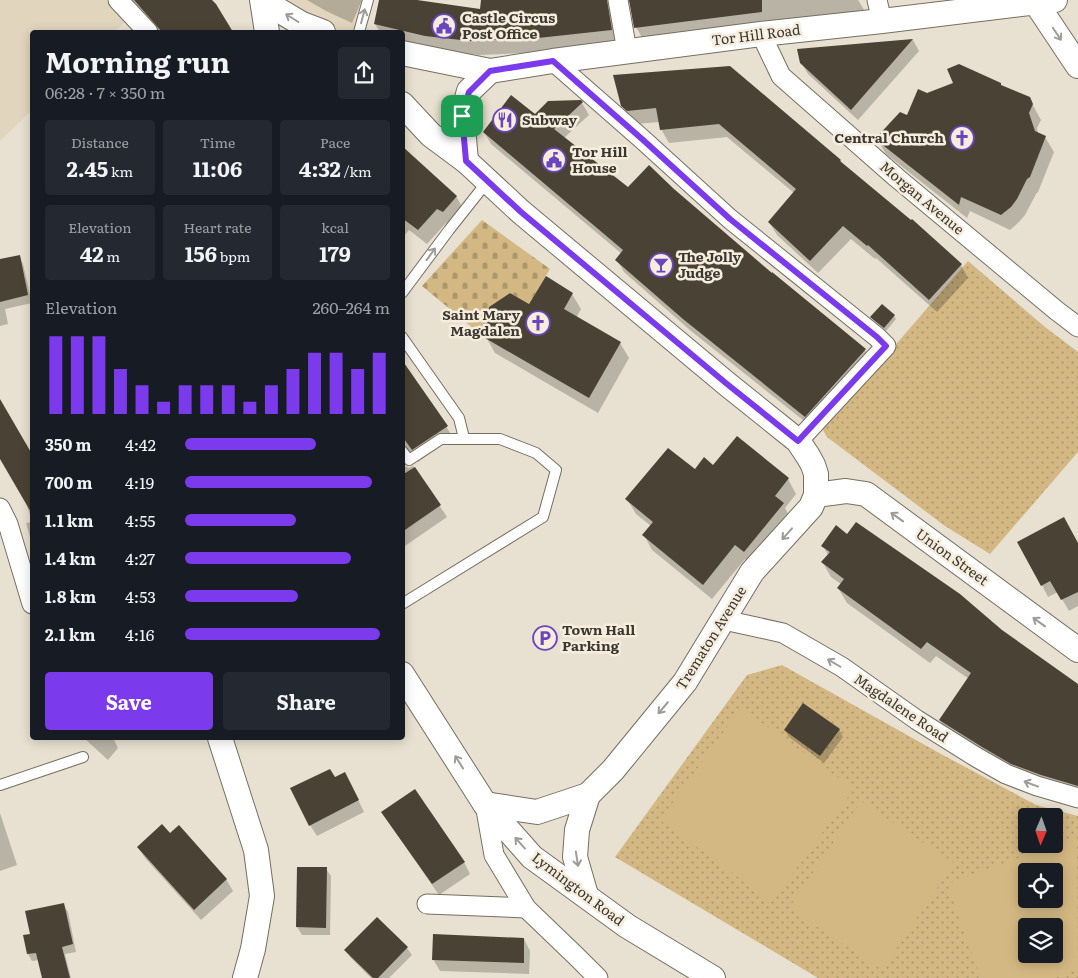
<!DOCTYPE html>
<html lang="en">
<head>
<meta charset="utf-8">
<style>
  :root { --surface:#171b24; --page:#242831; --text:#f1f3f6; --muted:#9ea1a6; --accent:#7c3aed }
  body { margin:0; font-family:Literata,serif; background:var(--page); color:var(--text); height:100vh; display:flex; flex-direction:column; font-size:19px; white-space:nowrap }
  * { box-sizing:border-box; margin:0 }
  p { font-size:16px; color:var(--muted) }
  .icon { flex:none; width:28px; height:28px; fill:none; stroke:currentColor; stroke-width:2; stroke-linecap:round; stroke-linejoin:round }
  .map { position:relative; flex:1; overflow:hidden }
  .details { position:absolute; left:30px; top:30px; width:375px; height:710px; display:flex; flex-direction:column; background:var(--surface); border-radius:5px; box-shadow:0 2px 12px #0003 }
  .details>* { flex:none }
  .needle { width:32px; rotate:182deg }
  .buttons { position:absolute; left:1018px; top:808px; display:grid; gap:10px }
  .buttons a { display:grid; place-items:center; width:45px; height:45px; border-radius:5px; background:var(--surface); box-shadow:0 2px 12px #0003; font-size:25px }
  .pin { position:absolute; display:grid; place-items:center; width:42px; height:42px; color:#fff; margin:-21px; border-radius:10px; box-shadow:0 2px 8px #0006 }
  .round { display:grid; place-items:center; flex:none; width:52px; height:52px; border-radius:5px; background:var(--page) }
  .summary { display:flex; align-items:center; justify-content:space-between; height:85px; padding:0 15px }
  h1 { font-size:28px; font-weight:700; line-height:38px }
  .stats { display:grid; grid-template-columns:repeat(3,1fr); gap:8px; height:85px; padding:5px 15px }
  .stats div { display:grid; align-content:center; border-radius:5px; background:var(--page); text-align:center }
  .stats b { font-size:21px; font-weight:700 }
  .stats small { font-size:14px; font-weight:400 }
  .stats p { font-size:14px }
  .chart { height:140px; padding:10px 15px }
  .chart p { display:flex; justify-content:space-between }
  .chart svg { width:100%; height:90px; margin-top:5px; stroke:var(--accent); stroke-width:6 }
  .primary-button { display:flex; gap:10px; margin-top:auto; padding:10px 15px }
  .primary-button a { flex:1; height:58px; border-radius:5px; background:var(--accent); color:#fff; font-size:20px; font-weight:700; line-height:58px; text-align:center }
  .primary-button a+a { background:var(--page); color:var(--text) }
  ul { padding:0 15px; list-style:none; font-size:16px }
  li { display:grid; grid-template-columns:80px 60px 1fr; align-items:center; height:38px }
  li i { height:12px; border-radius:6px; background:var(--accent) }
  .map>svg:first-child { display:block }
  .built { fill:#e2d5be }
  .green { fill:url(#green-dots); fill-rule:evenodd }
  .cemetery { fill:url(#cemetery-stones) }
  .pitch { fill:#d4b883; fill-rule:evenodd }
  .shadow { fill:#0003 }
  .building { fill:#4a4335 }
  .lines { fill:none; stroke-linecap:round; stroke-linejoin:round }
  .service-casing { stroke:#766f60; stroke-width:12 }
  .minor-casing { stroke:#766f60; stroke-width:21 }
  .tertiary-casing { stroke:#766f60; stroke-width:26 }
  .service { stroke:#fff; stroke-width:10 }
  .minor { stroke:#fff; stroke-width:19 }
  .tertiary { stroke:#fff; stroke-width:24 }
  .oneway { stroke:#9d9c98 }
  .route-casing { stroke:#fff; stroke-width:10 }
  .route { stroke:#7c3aed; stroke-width:6 }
  .labels { text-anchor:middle; stroke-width:5; stroke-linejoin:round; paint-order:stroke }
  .poi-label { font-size:14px; font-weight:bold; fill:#3b3832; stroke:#f6eddd; text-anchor:start }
  .street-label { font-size:14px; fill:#3b3832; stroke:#f6eddd }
</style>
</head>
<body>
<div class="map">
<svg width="1078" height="978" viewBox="0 0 1078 978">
  <defs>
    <pattern id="green-dots" width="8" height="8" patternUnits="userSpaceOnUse" patternTransform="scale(1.25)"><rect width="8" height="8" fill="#d4b883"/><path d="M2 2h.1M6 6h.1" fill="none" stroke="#ad976c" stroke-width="1.8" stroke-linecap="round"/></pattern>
    <pattern id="cemetery-stones" width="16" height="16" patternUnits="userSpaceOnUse" patternTransform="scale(1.25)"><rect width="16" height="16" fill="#d4b883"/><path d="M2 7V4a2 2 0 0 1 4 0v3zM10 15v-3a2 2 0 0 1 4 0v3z" fill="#ad976c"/></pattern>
  </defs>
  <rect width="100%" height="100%" fill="#e8e0d0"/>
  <!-- built -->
  <g class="built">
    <path d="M0 0H106L126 21 114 32H32V110L0 141Z"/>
    <path d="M262 0H368L359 32H308Z"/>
  </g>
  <!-- green -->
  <g class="green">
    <path d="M968 261 1045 327 1078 352V452L990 554 945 526 827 437 824 432 822 427 847 396 898 342Z"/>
    <path d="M782 665 941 754 1036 805 1078 816V978H818L615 857 747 675ZM1026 816H1054V844H1026ZM1026 871H1054V899H1026ZM1026 926H1054V954H1026Z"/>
  </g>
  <!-- cemetery -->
  <path class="cemetery" d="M482 220 550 269 529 304 510 293 489 307 485 338 422 286Z"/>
  <!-- pitch -->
  <g class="pitch">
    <path d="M741 708 854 789 772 902 660 820Z"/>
    <path d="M861 801 954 863 882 970 789 908Z"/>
    <path d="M1077 837 1078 970 1055 978H981L947 884ZM1026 871H1054V899H1026ZM1026 926H1054V954H1026Z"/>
  </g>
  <!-- shadow -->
  <g class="shadow">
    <path d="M132 0H210L215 5 232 32H160Z"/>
    <path d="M307 0H362L352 23 326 11Z"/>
    <path d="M380 0H412L481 10 482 0H858L866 13 644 41 636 27 631 3H625L619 44 547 52 479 55 434 50 402 43V32H380L375 24Z"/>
    <path d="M913 40 919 51 858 120 808 74 801 62 798 50Z"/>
    <path d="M615 76 840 160 843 165 961 265 968 278 937 312 876 258 875 259 851 239 818 273 777 235 769 222 794 193 727 137 669 143 661 129 660 122 635 124 630 119 622 105Z"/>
    <path d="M1001 86 1029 98 1041 120 1037 128 1038 134 1045 137 1054 152 1038 192 1036 194 1025 215 1019 222 1010 230 970 211 967 218 886 154 877 139 908 117 926 94Z"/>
    <path d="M582 103 589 115 564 138 628 189 772 274 865 350 872 362 813 428 691 331 624 272 617 260 622 254 491 144 484 132 535 116Z"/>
    <path d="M402 147 456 196 465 212 452 227 446 223 427 244 409 230 402 238Z"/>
    <path d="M19 256 23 264 32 303 5 309 8 324 0 326V261Z"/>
    <path d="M572 294 581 309 576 318 620 343 629 358 598 413 495 353 486 337 530 306Z"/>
    <path d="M894 316 896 319 886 331 873 320 871 317Z"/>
    <path d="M402 362 446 426 453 438 418 462 412 456 404 458 402 460Z"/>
    <path d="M0 401 32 456V544L26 523 32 522 25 499 0 457Z"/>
    <path d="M402 465 409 468 413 466 447 517 402 548Z"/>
    <path d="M695 471 788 479 796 494 785 508 791 519 753 566 745 559 712 599 652 550 644 535 651 526 636 514 627 499Z"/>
    <path d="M1078 545V606L1069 611 1058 592 1048 597 1042 585Z"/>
    <path d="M823 546 1001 631 1078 686V798L1050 789 948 735 940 720 969 679 936 656 930 663 847 603 838 588 841 584 831 577 823 563 828 555Z"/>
    <path d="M839 729 843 737 824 763 789 737 785 730Z"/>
    <path d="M84 738H111L114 740 118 748 108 760Z"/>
    <path d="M335 779 351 785 364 812 317 836 310 825Z"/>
    <path d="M0 813 17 865 0 871Z"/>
    <path d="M390 824 464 862 470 874 439 895Z"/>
    <path d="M170 835 226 879 233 891 201 920 145 858 138 847Z"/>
    <path d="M298 868 326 869 331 876 330 935H302L297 927Z"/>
    <path d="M63 904 68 912 76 952 65 954 71 978H43L39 960 32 961 28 954 24 936 31 934Z"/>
    <path d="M377 919 407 948 412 955 389 978H371L350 957 346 950Z"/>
    <path d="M524 939 530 951 529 974 440 971 433 959Z"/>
  </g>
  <!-- building -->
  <g class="building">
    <path d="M134 0H212L216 4 233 32H162Z"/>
    <path d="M379 0H417L480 9 481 0H607L612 30 538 38 470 41 425 36 374 24Z"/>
    <path d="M629 0H762V12L634 28Z"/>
    <path d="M913 39 851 110 800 63 797 49Z"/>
    <path d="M959 64 1001 83V85L1030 97 1033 104 1029 113 1035 131 1046 136 1030 177 1027 179 1017 199 1011 207 1001 215 961 197 959 205 875 139 900 112 907 115 918 89 927 93 953 83 947 69Z"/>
    <path d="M730 66 841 160 840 161 911 220 912 219 962 264 929 300 868 245 867 246 843 226 810 261 768 222 796 189 719 124 660 130 656 108 627 111 621 106 613 75Z"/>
    <path d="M511 95 535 114 548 101 581 100 583 102 554 129 628 187 649 165 674 189 772 273V272L866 349 805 417 683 319 615 260 623 250 483 132Z"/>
    <path d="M402 146 457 196 443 212 437 209 418 230 402 218Z"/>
    <path d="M20 255 28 295 0 302V259Z"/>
    <path d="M546 276 573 293 564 309 621 342 589 398 485 338 489 307 510 293 529 304Z"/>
    <path d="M882 304 895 315 884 328 870 317Z"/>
    <path d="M402 360 448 426 412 450 402 436Z"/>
    <path d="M0 399 32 454V514L0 459Z"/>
    <path d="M737 436 789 478 775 496 784 503 744 552 735 545 703 585 642 535 653 522 625 499 668 448 695 469 704 457 713 465Z"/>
    <path d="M415 467 441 505 402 532V475Z"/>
    <path d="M1064 517 1078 543V592L1061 600 1050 581 1041 586 1017 542Z"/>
    <path d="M856 522 960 594 1002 630 1078 684V786L1041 775 1011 764 982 747 939 720 971 673 927 642 921 649 837 588 844 579 821 562 830 552 821 546 836 525 847 534Z"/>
    <path d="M803 703 840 729 820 756 784 730Z"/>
    <path d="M330 769 335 777 345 772 359 800 309 826 290 788Z"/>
    <path d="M415 789 465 862 432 884 381 812Z"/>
    <path d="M162 824 170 833 179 825 227 879 194 910 137 847Z"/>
    <path d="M297 867H327L326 928 296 927Z"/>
    <path d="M64 903 73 944 62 947 70 978H42L36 953 27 954 23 935 30 934 25 911Z"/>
    <path d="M377 917 408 947 378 978H373L344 950Z"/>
    <path d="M433 934 524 938V963L432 960Z"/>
  </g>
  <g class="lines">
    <!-- service casing -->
    <g class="service-casing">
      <g id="service">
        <path d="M359 32 368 0"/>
        <path d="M402 293 449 230 487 182"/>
        <path d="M402 337 459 418 464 438"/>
        <path d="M402 451 409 460 441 439H500L536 453 556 470 543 517 402 604"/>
        <path d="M0 785 83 757"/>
      </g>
    </g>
    <!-- minor casing -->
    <g class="minor-casing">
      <g id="minor">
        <path d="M118 0 148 32"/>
        <path d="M618 0 627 51"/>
        <path d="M877 0 882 21"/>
        <path d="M761 34 781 76 897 178 1057 311 1078 327"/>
        <path d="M553 61 642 139 730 219 877 337 886 346 798 441"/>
        <path d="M0 508 8 524 32 604"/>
        <path d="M724 620 783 633 842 667 917 720 976 757 1006 774 1037 786 1078 798"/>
        <path d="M485 804 494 855 526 908 576 956 598 978"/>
        <path d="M427 904 526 908"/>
      </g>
    </g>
    <!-- tertiary casing -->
    <g class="tertiary-casing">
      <g id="tertiary">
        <path d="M262 0 267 32"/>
        <path d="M1034 0 1078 66"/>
        <path d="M263 1 302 24 323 32"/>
        <path d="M402 53 490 71 553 61 761 34 882 21 1055 0"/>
        <path d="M402 104 431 135 466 161 521 212 727 384 798 441 808 456 813 465 816 474V495L811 507 752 572 685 682 613 770 588 795 577 830 575 857 586 895"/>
        <path d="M466 161 462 116 469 91 490 71"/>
        <path d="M816 495 846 491 866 494 1078 650"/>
        <path d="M402 674 485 804 532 857 627 926 713 978"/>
        <path d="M220 738 256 850 262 896 253 949 245 978"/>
        <path d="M485 804 537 812 588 795"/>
      </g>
    </g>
    <!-- service -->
    <use href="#service" class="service"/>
    <!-- minor -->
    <use href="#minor" class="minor"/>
    <!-- tertiary -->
    <use href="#tertiary" class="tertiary"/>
  </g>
  <!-- one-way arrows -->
  <defs><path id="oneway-shaft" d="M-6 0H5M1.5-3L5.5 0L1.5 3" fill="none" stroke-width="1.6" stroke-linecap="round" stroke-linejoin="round" transform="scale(1.25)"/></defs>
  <g class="oneway">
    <use href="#oneway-shaft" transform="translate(363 16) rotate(-75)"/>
    <use href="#oneway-shaft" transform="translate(292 18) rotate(-148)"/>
    <use href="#oneway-shaft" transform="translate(1057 34) rotate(56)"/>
    <use href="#oneway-shaft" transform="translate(431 254) rotate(-54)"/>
    <use href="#oneway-shaft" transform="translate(897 517) rotate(-144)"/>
    <use href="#oneway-shaft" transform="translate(787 534) rotate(132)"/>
    <use href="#oneway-shaft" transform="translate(1039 622) rotate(-144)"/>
    <use href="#oneway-shaft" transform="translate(834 663) rotate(-150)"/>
    <use href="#oneway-shaft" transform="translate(663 708) rotate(130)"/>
    <use href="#oneway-shaft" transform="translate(459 762) rotate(-122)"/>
    <use href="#oneway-shaft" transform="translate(1031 784) rotate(-159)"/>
    <use href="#oneway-shaft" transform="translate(520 843) rotate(-132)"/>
    <use href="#oneway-shaft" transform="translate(577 859) rotate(81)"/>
  </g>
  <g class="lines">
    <!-- route casing -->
    <g class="route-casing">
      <path id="route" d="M553 61 642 139 730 219 877 337 886 346 798 441 727 384 521 212 466 161 462 116 469 92 490 71Z"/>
    </g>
    <!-- route -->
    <use href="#route" class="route"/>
  </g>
  <!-- icons -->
  <defs>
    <g id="civic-ring" transform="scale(1.25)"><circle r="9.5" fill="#f6eddd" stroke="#6b45bd" stroke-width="1.5"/><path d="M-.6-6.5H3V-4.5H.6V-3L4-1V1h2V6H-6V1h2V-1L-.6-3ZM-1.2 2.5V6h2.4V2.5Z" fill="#6b45bd"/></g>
    <g id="restaurant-ring" transform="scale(1.25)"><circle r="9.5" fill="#f6eddd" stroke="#6b45bd" stroke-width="1.5"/><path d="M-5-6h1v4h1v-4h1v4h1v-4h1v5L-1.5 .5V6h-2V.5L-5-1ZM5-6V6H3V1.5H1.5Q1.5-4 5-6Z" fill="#6b45bd"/></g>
    <g id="church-ring" transform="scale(1.25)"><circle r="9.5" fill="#f6eddd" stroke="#6b45bd" stroke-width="1.5"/><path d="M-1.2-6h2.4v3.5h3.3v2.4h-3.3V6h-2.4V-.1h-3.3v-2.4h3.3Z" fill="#6b45bd"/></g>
    <g id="bar-ring" transform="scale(1.25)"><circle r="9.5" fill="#f6eddd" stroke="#6b45bd" stroke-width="1.5"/><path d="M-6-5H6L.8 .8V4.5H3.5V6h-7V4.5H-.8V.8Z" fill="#6b45bd"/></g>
    <g id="parking-ring" transform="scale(1.25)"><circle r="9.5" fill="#f6eddd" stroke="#6b45bd" stroke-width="1.5"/><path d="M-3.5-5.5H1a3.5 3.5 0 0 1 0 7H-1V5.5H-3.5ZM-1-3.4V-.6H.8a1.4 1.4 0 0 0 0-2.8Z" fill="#6b45bd"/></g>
  </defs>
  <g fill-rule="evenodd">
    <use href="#civic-ring" x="444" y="26"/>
    <use href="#restaurant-ring" x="505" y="120"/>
    <use href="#church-ring" x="962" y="138"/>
    <use href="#civic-ring" x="554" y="160"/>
    <use href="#bar-ring" x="661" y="265"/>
    <use href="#church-ring" x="538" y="323"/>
    <use href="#parking-ring" x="545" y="638"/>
  </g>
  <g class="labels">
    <!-- poi labels -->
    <g class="poi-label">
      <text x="462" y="23">Castle Circus<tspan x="462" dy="16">Post Office</tspan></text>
      <text x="522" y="125">Subway</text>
      <text x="944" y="143" text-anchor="end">Central Church</text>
      <text x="572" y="157">Tor Hill<tspan x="572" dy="16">House</tspan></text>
      <text x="678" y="262">The Jolly<tspan x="678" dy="16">Judge</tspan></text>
      <text x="520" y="320" text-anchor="end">Saint Mary<tspan x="520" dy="16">Magdalen</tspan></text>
      <text x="562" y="635">Town Hall<tspan x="562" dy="16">Parking</tspan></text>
    </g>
    <!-- street labels -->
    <g class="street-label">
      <text transform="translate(756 35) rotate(-7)" y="5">Tor Hill Road</text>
      <text transform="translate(922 198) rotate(40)" y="5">Morgan Avenue</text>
      <text transform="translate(952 557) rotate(36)" y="5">Union Street</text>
      <text transform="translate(711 638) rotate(-58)" y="5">Trematon Avenue</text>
      <text transform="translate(901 708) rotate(34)" y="5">Magdalene Road</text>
      <text transform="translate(578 889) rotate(37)" y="5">Lymington Road</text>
    </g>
  </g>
</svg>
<div class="buttons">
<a><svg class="needle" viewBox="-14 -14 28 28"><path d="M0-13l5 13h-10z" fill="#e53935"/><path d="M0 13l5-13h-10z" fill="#9ea1a6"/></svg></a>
<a><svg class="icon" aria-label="locate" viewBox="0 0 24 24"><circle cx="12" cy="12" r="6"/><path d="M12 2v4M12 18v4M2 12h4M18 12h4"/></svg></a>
<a><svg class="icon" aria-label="layers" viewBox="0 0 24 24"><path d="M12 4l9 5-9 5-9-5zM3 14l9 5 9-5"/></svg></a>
</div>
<div class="pin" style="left:462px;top:116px;background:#1e9e55"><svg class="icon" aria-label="arrive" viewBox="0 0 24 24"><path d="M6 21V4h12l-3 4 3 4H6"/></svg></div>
<section class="details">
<div class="summary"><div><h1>Morning run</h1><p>06:28 · 7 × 350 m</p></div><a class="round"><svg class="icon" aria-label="share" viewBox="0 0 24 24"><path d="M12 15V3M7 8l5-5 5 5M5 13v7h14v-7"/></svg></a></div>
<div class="stats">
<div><p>Distance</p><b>2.45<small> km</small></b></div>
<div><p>Time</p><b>11:06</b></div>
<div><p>Pace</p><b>4:32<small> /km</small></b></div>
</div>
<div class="stats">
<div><p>Elevation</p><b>42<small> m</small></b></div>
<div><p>Heart rate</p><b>156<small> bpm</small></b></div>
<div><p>kcal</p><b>179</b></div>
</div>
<div class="chart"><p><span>Elevation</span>260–264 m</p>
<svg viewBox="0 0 160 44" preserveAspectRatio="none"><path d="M5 44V6M15 44V6M25 44V6M35 44V22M45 44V30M55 44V38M65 44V30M75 44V30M85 44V30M95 44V38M105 44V30M115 44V22M125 44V14M135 44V14M145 44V22M155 44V14"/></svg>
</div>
<ul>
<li><b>350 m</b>4:42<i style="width:64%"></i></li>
<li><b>700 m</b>4:19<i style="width:91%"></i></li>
<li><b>1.1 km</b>4:55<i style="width:54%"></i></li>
<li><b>1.4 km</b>4:27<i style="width:81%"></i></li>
<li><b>1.8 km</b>4:53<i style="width:55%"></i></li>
<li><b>2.1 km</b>4:16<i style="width:95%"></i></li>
</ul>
<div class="primary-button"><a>Save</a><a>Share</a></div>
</section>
</div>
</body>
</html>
